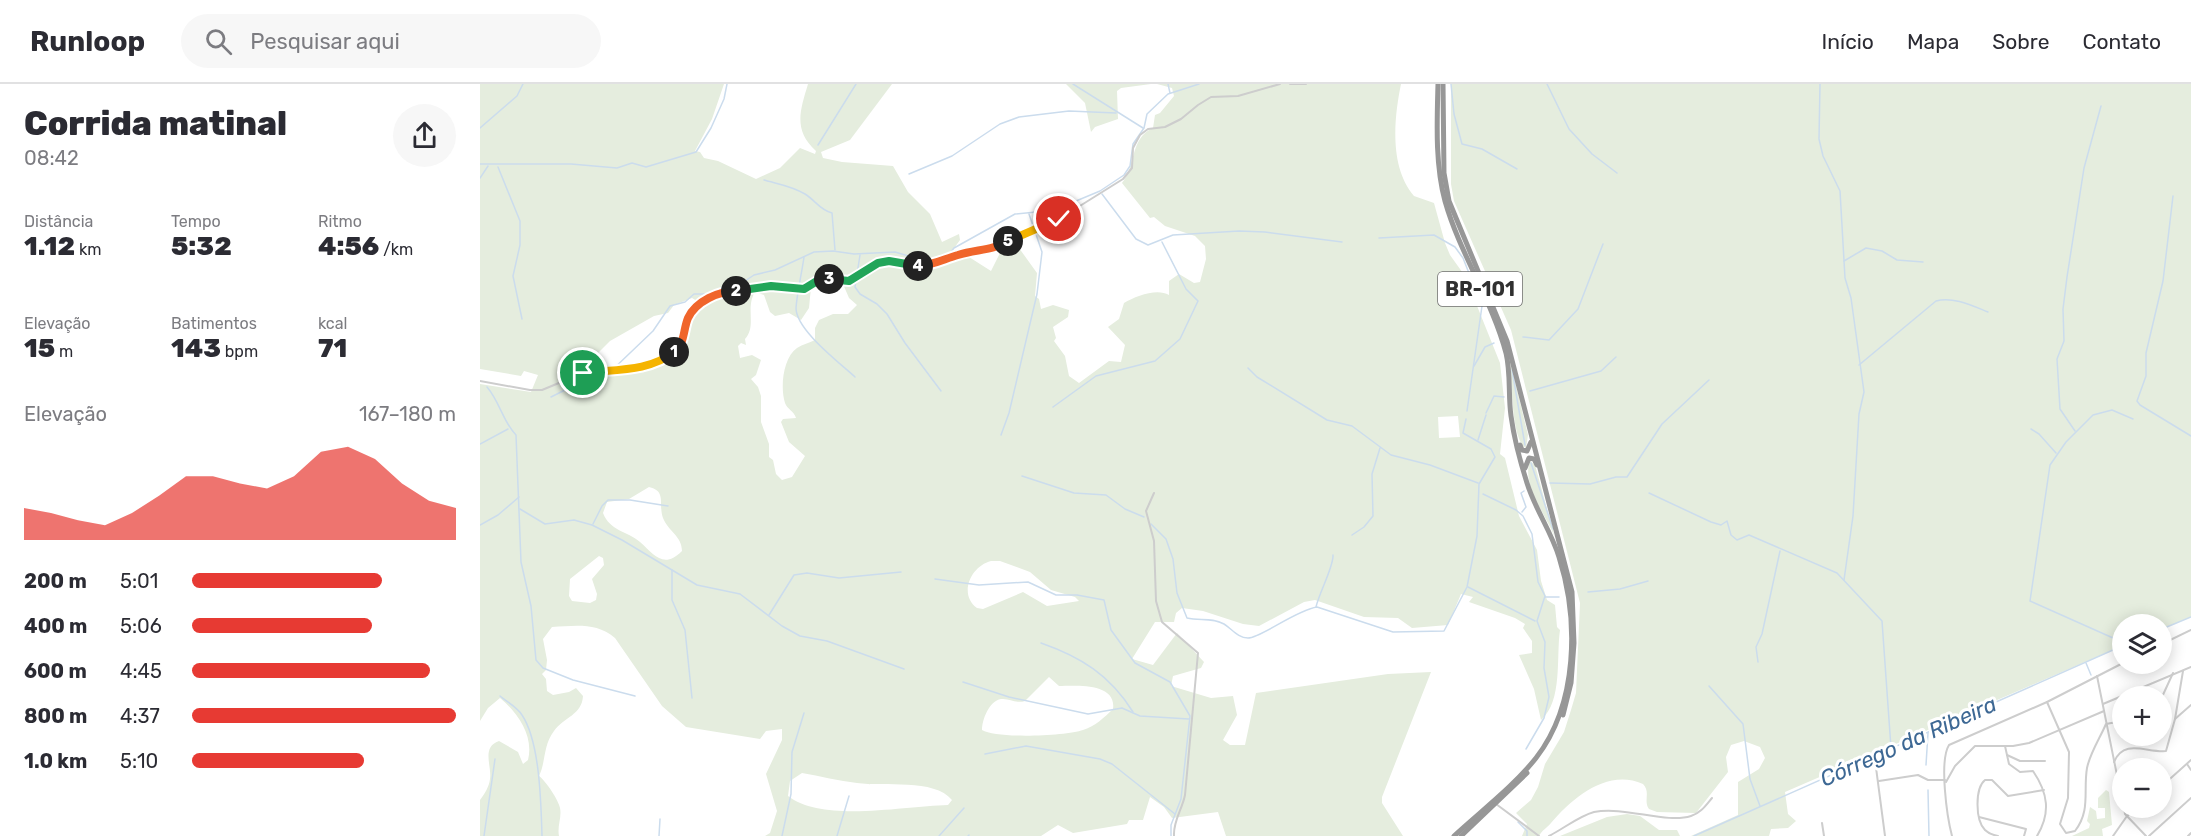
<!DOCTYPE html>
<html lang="pt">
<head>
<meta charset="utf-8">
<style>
  :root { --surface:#fff; --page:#f7f7f7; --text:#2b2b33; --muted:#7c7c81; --line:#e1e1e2; --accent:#e73a33 }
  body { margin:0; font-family:Rubik,sans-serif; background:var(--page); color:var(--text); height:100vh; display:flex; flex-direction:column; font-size:22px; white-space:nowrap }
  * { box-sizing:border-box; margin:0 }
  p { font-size:20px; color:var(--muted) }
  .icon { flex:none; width:33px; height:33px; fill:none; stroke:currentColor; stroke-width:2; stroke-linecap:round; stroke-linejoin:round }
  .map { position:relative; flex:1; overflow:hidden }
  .panel { display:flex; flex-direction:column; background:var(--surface); width:480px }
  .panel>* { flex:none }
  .fabs { position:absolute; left:1632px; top:530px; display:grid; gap:12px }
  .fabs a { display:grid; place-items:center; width:60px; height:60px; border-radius:50%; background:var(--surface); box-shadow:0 3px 15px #0003; font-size:30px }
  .pin { position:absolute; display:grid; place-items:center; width:51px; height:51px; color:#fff; margin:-26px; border:3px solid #fff; border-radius:50%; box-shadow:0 2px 6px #0007 }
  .km { position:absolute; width:30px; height:30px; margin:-15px; border-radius:50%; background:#222; color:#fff; font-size:16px; line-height:30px; text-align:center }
  .round { display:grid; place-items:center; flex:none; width:63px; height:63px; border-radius:32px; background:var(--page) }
  .overview { display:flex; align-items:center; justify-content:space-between; height:102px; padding:0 24px }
  h1 { font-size:33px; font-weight:800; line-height:45px }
  .figures { display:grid; grid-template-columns:repeat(3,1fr); gap:9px; height:102px; padding:6px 24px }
  .figures div { display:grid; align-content:center }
  .figures b { font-size:26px; font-weight:800 }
  .figures small { font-size:16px; font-weight:400 }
  .figures p { font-size:16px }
  .chart { height:168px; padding:12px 24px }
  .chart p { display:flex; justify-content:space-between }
  .chart svg { width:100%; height:108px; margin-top:6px; fill:var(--accent); opacity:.7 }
  ul { padding:0 24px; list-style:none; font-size:20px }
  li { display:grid; grid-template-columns:96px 72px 1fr; align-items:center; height:45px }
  li i { height:15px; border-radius:8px; background:var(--accent) }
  header { display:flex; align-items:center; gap:36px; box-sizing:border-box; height:84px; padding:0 30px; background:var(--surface); border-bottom:2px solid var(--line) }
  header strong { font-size:28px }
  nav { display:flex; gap:33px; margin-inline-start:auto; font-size:21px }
  .search { width:420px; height:54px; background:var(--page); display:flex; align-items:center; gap:15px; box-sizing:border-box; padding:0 21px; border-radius:33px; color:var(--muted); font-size:22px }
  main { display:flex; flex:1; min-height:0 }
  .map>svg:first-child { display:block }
  .green { fill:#e5edde; fill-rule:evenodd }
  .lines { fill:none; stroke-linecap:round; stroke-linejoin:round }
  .stream { stroke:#cbdced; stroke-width:1.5 }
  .street { stroke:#cdcdcd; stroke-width:2 }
  .highway { stroke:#979797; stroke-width:5 }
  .split-1-casing { stroke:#fff; stroke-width:12 }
  .split-2-casing { stroke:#fff; stroke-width:12 }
  .split-3-casing { stroke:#fff; stroke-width:12 }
  .split-4-casing { stroke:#fff; stroke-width:12 }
  .split-5-casing { stroke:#fff; stroke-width:12 }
  .split-6-casing { stroke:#fff; stroke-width:12 }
  .split-1 { stroke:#f5b400; stroke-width:8 }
  .split-2 { stroke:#f0652b; stroke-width:8 }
  .split-3 { stroke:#22a559; stroke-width:8 }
  .split-4 { stroke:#22a559; stroke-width:8 }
  .split-5 { stroke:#f0652b; stroke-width:8 }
  .split-6 { stroke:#f5b400; stroke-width:8 }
  .labels { text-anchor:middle; stroke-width:6; stroke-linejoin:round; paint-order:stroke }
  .shield { fill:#fff; stroke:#6e6e6e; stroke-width:1.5 }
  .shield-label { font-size:20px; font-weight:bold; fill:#303030 }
  .water-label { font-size:22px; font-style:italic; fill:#3d6894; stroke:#fff }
</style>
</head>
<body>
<header>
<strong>Runloop</strong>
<div class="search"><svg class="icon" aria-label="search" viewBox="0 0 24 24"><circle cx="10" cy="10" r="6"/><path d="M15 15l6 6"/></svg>Pesquisar aqui</div>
<nav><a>Início</a><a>Mapa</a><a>Sobre</a><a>Contato</a></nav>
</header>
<main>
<section class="panel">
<div class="overview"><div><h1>Corrida matinal</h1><p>08:42</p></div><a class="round"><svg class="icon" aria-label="share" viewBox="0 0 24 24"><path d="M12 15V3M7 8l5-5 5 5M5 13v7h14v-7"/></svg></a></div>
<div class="figures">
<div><p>Distância</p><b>1.12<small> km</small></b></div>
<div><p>Tempo</p><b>5:32</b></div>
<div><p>Ritmo</p><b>4:56<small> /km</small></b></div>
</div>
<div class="figures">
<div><p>Elevação</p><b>15<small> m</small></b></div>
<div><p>Batimentos</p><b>143<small> bpm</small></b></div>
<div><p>kcal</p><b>71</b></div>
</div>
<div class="chart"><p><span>Elevação</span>167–180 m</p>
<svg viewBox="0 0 160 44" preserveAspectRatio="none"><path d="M0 44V31L10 33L20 36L30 38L40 33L50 26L60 18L70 18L80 21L90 23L100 18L110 8L120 6L130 11L140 21L150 28L160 31V44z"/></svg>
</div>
<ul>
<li><b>200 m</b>5:01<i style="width:72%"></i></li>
<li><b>400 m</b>5:06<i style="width:68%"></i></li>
<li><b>600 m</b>4:45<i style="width:90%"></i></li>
<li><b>800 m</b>4:37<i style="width:100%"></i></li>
<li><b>1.0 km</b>5:10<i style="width:65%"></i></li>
</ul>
</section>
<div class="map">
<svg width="1711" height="752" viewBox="0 0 1711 752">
  <rect width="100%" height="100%" fill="#fff"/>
  <!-- green -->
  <g class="green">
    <path d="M0 0H244L232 35 215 67 220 68 224 74 238 77 276 95 300 84 320 64 335 70 336 67C313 46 320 27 328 0H412L370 56 341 68 343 74 362 78 413 82 428 108 450 130 462 158 479 150 480 156 469 171 473 175 489 173 511 187 521 167 529 162 539 164 557 189 555 212 559 215 561 225 573 221 589 226 588 233 573 243 576 254 574 257 585 272 589 292 599 299 629 277 641 278 645 261 628 243 639 235 644 219C656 212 677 204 689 211V197L699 190 714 199 720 198 726 175 725 162 715 152 685 142 674 133 670 134 642 99C656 82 650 54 673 44L675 31 680 29 694 12 692 4 677 0H921C914 34 909 83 934 112L954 119 965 159 970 171 985 192 1020 279 1025 324 1020 370 1025 374 1039 432 1057 466 1061 497 1067 516 1075 521 1077 543 1080 546C1076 573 1083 617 1061 636L1054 605 1039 571 1052 569V557L1043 544 1045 540 1035 534 989 518 993 513 981 510 968 541 932 544 918 534 884 533 835 516 824 518 779 542 763 540 723 527 702 524 696 529 694 538H675L652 575 673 581 697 549 724 578 721 584 693 592 691 602 731 614 753 612 757 631 743 656 750 661H765L776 609 908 590 951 588 902 713V719L923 752H746L738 728 692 734 684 723 670 713 663 736H649L647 740 593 749 578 741 561 752H285L290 749 297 727 286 690 302 656V645L286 647 280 655 206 643 182 622 135 554C116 538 95 542 72 543L63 555 67 576 66 586 62 590 66 595 67 607 73 611 89 608 96 604 103 612C102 631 84 633 74 647 63 661 66 678 59 692 66 697 79 717 80 724 82 733 77 742 79 752H0V716C5 709 9 703 10 695 12 682 1 663 19 657L38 668 43 680 48 676C54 652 38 629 20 614L8 624 0 637V300L51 308 58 291 44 287 41 292 0 285ZM353 195 363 200 369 214 377 221 368 230H353L339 236 335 244V256C329 259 323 260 317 264 303 274 300 303 305 319 307 325 314 327 316 334L303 335 301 338 309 358 325 372 312 393 302 396 296 390 293 376 289 373V360L281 338V312L278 303 271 295 276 291 281 276 272 271 260 274 258 262 261 259 266 261 265 255C277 242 265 224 275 208L284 211 290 228 295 232 309 229 321 236 329 224 331 203 340 196ZM212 214 217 217 218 223C193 272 197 285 134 286 125 286 115 290 107 289L113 274 130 257 174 232 188 229 194 221ZM978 332 980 353 959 354 958 333ZM169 403C187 407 178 420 183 434 188 447 202 452 202 467 183 486 174 470 160 458 147 447 130 447 123 429L127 418 149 415ZM119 472 123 474 124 481 112 495 117 510 116 516 110 519 92 517 89 512 90 495ZM511 477H520L550 488 571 506 595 513 599 517 567 522 543 508 503 525 497 524C478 510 491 482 511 477ZM569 593 579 602C594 602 637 598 633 625 625 633 614 643 603 646 586 652 517 655 502 646 502 636 509 617 521 615 530 614 536 620 545 617ZM322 689C340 692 359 697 377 699 404 703 454 694 472 716L468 721C424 722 342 739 308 712L310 697Z"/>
    <path d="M586 0H671L641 4 637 7 638 35 615 43 611 48 605 19Z"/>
    <path d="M971 0H1711V533L1682 545V540H1642V562L1305 708 1308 730 1316 737 1308 744 1291 745 1289 752H1211L1258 731V698L1279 685 1285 674 1280 663 1264 657 1251 661 1246 673 1248 688 1216 729 1177 728 1169 725C1163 717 1171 708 1163 700 1128 684 1093 713 1071 739 1067 744 1062 746 1059 752H1042L1047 740 1036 729 1051 716 1058 703 1065 680 1084 648 1091 626 1096 609 1100 519 1031 246 974 117 971 100Z"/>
    <path d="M1030 277 1048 351 1046 364C1031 356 1032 294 1030 277Z"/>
    <path d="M1050 377 1055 381 1075 454C1067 432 1041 401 1050 377Z"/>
    <path d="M1626 706 1629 708 1632 741 1622 745 1623 752H1592L1609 744 1610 740 1607 737 1610 723 1616 727 1617 735 1625 734V724H1618V714Z"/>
    <path d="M1147 730 1160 732 1179 746H1197L1200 752H1080L1127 733Z"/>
  </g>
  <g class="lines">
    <!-- stream -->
    <g class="stream">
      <path d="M593 0 663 44"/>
      <path d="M688 0 690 9"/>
      <path d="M971 0 974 30 982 60 1002 65 1037 85"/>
      <path d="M1067 0 1089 45 1112 70 1137 89"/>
      <path d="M1340 0 1339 55 1343 72 1360 107 1365 194 1371 214 1384 308 1379 330 1373 432 1364 496"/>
      <path d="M0 44 37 12 43 0"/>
      <path d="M338 61 376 0"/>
      <path d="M0 80H91L137 84 152 79 166 83 216 68 231 44 244 15 247 0"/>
      <path d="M18 83 40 137V161L33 192 42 235"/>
      <path d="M429 90 472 72 520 40 539 33 589 27 636 29"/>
      <path d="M0 94 8 82"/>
      <path d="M284 96C298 100 312 102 325 110 336 117 340 126 352 129L355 166"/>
      <path d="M622 110 656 155 668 161 693 151 759 147 785 148 862 158"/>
      <path d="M1693 112 1683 197 1666 269V292L1657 317 1660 321 1711 352"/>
      <path d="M899 154 954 151 975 163 983 174 1002 222 987 327"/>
      <path d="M380 171 375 203 380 210 397 220 407 230 425 259 461 307"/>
      <path d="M324 173C322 188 317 209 316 224 316 246 360 279 375 293"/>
      <path d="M1364 177 1386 164 1402 167 1417 176 1443 178"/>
      <path d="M1043 253 1069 256 1098 225 1123 160"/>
      <path d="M1379 281 1456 217C1473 212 1493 222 1508 228"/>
      <path d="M994 282 1005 263 1014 259"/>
      <path d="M768 284 777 293 847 336 872 342 911 371 950 381 998 399"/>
      <path d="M1032 286 1045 361"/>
      <path d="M7 303C20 318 23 338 36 351L41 478 51 522 56 576 63 584 93 596 155 612"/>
      <path d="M1050 307 1121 287 1136 273"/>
      <path d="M71 313 109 294 128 290 173 247 190 222 205 218 214 210H228L247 201H259L274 191 295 186 334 168 353 167 374 170 415 168 449 178 459 177 467 173 474 164 535 130 586 125 596 117 620 107 644 91 650 82 653 60 664 44 667 30 688 10 719 0"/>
      <path d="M573 323 616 292 675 277 700 255 718 217 706 205 682 158"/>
      <path d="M1006 329 1014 312 1024 313"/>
      <path d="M1551 345 1559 350 1576 369"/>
      <path d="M1595 347 1580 325 1577 275 1584 257 1583 225 1587 193 1604 84 1621 22"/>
      <path d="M521 351 529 329 557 210 562 168 549 130"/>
      <path d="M998 356 1006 331"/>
      <path d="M0 360 28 345"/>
      <path d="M1051 379 1073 445"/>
      <path d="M542 392 594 409 626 411 645 425 664 433"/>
      <path d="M1070 399 1110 400 1136 393H1147L1182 340 1229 296"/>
      <path d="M1169 409 1231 438 1241 441 1247 437 1251 451 1257 456 1269 451 1357 489 1402 537 1411 664"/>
      <path d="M1003 410 1036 426 1043 432 1052 450 1058 498 1065 512 1057 537 1065 558 1064 584 1069 613 1064 634 1046 665"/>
      <path d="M40 425 65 440 94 436 112 441 142 456 217 501 260 510 302 542 320 552 347 557 424 585"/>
      <path d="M1042 428 1046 423 1041 409 1044 407"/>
      <path d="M113 440 122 422 128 416H150L188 422"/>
      <path d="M671 440 686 455 693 475 697 509 707 534C720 537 732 533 744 540 752 545 758 554 768 554 781 554 816 526 837 523L913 548 964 547 987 503 997 452 999 400 1015 373 1011 365 983 349 986 335"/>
      <path d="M0 441 18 431 39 413"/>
      <path d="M872 451 884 443 893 432 892 390 900 364"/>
      <path d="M192 486V516L205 546 212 614"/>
      <path d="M455 495 499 501 548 498 576 511H597L624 516 631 546 655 579 690 598 710 632 701 715 691 741V752"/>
      <path d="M988 503 1055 537"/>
      <path d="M1108 508 1140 505 1168 497"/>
      <path d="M1065 513H1079"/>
      <path d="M836 523C839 509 854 482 853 471"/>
      <path d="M289 531 314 491 327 489 359 494 421 488"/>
      <path d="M1682 545 1711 533"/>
      <path d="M1642 558 1550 517 1570 381 1586 358 1613 331 1632 326 1653 335"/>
      <path d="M561 559C601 573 630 591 653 628"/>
      <path d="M1278 578 1276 563 1282 550 1300 467"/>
      <path d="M1606 579 1611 591"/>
      <path d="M483 598 529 613 608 630 642 624 660 632 709 635"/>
      <path d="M1229 602 1263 640 1270 695 1280 722"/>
      <path d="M20 612C27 618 37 623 42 631 60 658 61 719 62 752"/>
      <path d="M505 670 546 662 620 675 632 680 695 730"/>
      <path d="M1446 681 1448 649"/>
      <path d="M1448 706 1449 752"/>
      <path d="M1038 738 1047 747V752"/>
      <path d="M4 752 15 675"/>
      <path d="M179 752 180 735"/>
      <path d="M302 752 311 710 312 668 324 629"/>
      <path d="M357 752 369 712"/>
      <path d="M459 752 484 724"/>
      <path d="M488 752 489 751"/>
      <path d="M1214 752 1642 562"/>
    </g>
    <!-- street -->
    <g class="street">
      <path d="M810 0H826"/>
      <path d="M0 297 50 306H62L103 289 182 278 198 265 209 233 225 217 241 207 291 202 324 205 337 197H369L398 179 409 177 439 182 457 180 498 165H516L579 135 643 95 652 84 653 64 660 51 668 45 685 43 701 35 718 21 731 13 758 12 800 0"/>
      <path d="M674 409 666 427 674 457 676 517 682 538 718 569 705 711C702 726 693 737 694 752"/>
      <path d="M1682 560 1711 546"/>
      <path d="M1617 592 1642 716"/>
      <path d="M1682 613 1693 589"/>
      <path d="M1567 618 1589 668 1588 714 1580 740 1586 749 1595 747C1611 726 1603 707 1607 684 1610 669 1620 654 1626 640L1642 637"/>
      <path d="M1623 620 1711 583"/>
      <path d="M1695 635 1711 621"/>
      <path d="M1525 662 1529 680 1540 688 1553 687C1568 709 1571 729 1557 752"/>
      <path d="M1527 671 1540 677H1565"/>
      <path d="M1395 676 1405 752"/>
      <path d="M1634 678C1644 654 1667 669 1686 667L1695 635 1703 587"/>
      <path d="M1707 680 1711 686"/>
      <path d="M1399 697 1438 691 1448 696H1465"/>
      <path d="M1466 698 1475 682 1495 662H1533L1549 659 1624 627"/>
      <path d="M1682 702 1711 676"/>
      <path d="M1016 720 1059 752"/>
      <path d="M1644 723 1645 730 1666 752"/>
      <path d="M1499 733 1546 745 1544 752"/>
      <path d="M1342 739 1344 752"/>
      <path d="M1069 752C1083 745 1099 732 1114 728 1145 722 1186 740 1211 732 1221 729 1226 721 1232 714"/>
      <path d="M1472 752C1467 733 1459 677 1469 661L1567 618 1643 579"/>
      <path d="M1518 752C1513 751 1508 749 1505 746 1495 736 1495 704 1505 696H1512L1528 712 1564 706"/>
      <path d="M1633 752 1647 732 1658 723"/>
      <path d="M1669 752 1711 714"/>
      <path d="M1708 752 1711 749"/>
    </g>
    <!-- highway -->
    <g class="highway">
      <path d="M958 0C957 38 955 80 965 117 980 170 1012 216 1026 269 1031 290 1028 311 1031 332 1034 354 1040 377 1047 399 1055 425 1071 447 1079 473 1099 536 1098 620 1056 674 1033 703 1001 727 974 752"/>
      <path d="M963 0 964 89 969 117 1027 257 1092 508 1094 559 1091 599 1083 631"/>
      <path d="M1040 361 1042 366 1047 367 1051 358"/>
      <path d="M1045 384 1049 374 1054 375 1057 381"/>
      <path d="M981 752 1047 689"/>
    </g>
  </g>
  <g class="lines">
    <!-- split-1 casing -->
    <g class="split-1-casing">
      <path id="split-1" d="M103 289C134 285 169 288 194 268"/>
    </g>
    <!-- split-2 casing -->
    <g class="split-2-casing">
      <path id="split-2" d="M194 268C205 260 203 246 208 234 216 217 239 207 256 207"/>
    </g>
    <!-- split-3 casing -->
    <g class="split-3-casing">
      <path id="split-3" d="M256 207 291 202 324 205 337 197 349 195"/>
    </g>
    <!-- split-4 casing -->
    <g class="split-4-casing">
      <path id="split-4" d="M349 195 369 197 398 179 409 177 438 182"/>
    </g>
    <!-- split-5 casing -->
    <g class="split-5-casing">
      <path id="split-5" d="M438 182C454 181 464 175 478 171 496 165 512 167 528 157"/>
    </g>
    <!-- split-6 casing -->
    <g class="split-6-casing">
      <path id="split-6" d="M528 157 579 135"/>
    </g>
    <!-- split-1 -->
    <use href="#split-1" class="split-1"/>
    <!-- split-2 -->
    <use href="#split-2" class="split-2"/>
    <!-- split-3 -->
    <use href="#split-3" class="split-3"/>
    <!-- split-4 -->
    <use href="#split-4" class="split-4"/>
    <!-- split-5 -->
    <use href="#split-5" class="split-5"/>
    <!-- split-6 -->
    <use href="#split-6" class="split-6"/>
  </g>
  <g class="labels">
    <!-- shield labels -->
    <rect class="shield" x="958" y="188" width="84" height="34" rx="4.5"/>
    <g class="shield-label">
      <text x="1000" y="212">BR-101</text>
    </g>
    <!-- water labels -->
    <g class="water-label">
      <text transform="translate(1428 657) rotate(-24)" y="8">Córrego da Ribeira</text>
    </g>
  </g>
</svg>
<div class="fabs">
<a><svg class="icon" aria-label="layers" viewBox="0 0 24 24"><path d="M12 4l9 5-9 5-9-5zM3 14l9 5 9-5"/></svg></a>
<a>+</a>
<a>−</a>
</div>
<div class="pin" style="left:103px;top:289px;background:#1e9e55"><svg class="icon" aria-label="arrive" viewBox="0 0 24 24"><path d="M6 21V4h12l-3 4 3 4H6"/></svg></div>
<div class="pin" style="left:579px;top:135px;background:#d93025"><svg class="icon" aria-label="check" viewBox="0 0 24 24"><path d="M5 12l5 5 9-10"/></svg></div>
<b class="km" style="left:194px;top:268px">1</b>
<b class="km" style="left:256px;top:207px">2</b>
<b class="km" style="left:349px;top:195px">3</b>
<b class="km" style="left:438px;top:182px">4</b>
<b class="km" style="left:528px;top:157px">5</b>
</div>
</main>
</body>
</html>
